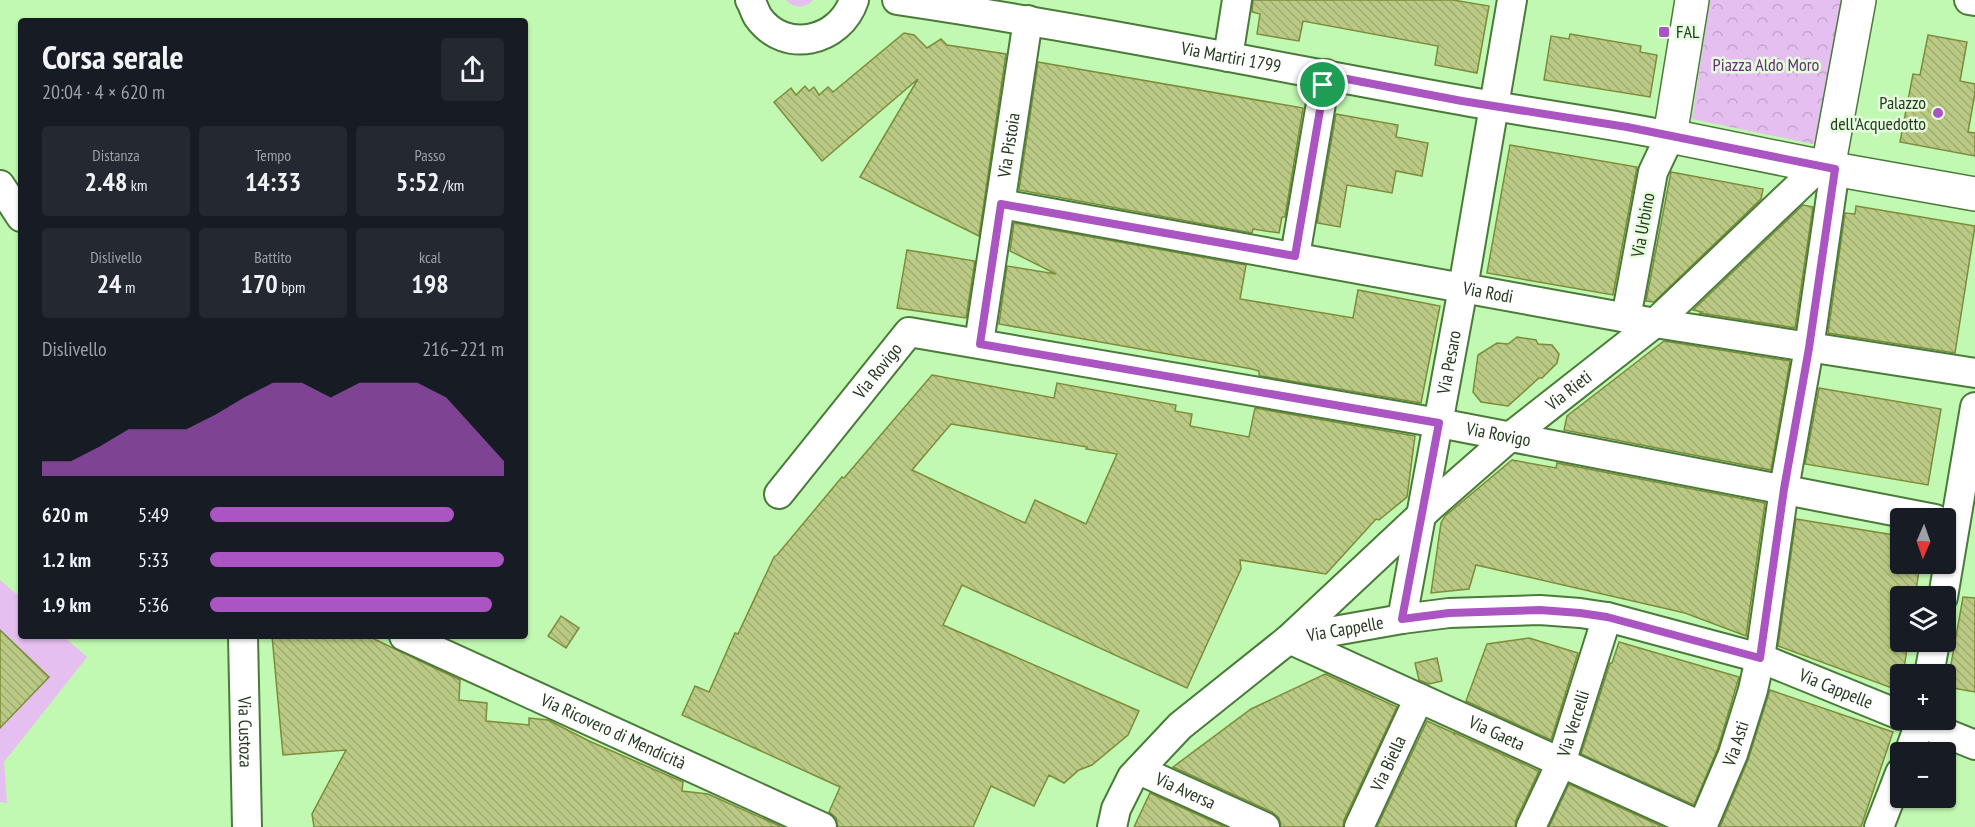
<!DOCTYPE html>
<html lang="it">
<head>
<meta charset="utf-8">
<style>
  :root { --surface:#171b24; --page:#242831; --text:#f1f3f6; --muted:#9ea1a6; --accent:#ab55c3 }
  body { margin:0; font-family:"PT Sans Narrow",sans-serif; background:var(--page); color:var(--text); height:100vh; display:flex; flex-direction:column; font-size:22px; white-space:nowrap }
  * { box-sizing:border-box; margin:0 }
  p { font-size:20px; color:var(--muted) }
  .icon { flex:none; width:33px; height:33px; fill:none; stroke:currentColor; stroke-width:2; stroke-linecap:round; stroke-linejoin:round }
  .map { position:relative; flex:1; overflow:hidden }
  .side { position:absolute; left:18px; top:18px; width:510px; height:621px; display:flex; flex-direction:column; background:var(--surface); border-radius:6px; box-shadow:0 2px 4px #0004 }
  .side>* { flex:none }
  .needle { width:39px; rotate:182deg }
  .fabs { position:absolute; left:1890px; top:508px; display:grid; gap:12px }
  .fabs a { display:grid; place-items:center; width:66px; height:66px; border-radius:6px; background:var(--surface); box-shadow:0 2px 4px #0004; font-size:30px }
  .pin { position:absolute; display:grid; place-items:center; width:51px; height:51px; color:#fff; margin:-26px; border:3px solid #fff; border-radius:50%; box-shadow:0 2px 6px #0007 }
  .round { display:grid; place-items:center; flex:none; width:63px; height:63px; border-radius:6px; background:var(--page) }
  .summary { display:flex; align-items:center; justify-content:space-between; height:102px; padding:0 24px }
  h1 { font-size:33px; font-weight:700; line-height:45px }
  .stats { display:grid; grid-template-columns:repeat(3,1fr); gap:9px; height:102px; padding:6px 24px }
  .stats div { display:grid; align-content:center; border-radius:6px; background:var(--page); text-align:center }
  .stats b { font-size:26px; font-weight:700 }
  .stats small { font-size:16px; font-weight:400 }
  .stats p { font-size:16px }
  .chart { height:168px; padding:12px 24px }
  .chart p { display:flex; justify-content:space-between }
  .chart svg { width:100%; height:108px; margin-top:6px; fill:var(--accent); opacity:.7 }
  ul { padding:0 24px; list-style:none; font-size:20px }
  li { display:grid; grid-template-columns:96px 72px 1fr; align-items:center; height:45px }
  li i { height:15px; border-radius:8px; background:var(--accent) }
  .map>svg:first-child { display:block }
  .green { fill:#e5bff0 }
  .park { fill:url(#park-crowns) }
  .building { fill:url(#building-back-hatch); stroke:#7d8c3a; stroke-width:1.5; fill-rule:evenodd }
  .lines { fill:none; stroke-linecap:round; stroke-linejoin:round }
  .minor-casing { stroke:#4a7b3a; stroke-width:32 }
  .tertiary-casing { stroke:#4a7b3a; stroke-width:36 }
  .minor { stroke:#fff; stroke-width:28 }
  .tertiary { stroke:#fff; stroke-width:33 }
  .route-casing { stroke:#fff; stroke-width:12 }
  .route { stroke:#ab55c3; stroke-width:8 }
  .poi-dot { fill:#ab55c3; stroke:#e6fcdf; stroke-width:2 }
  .labels { text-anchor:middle; stroke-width:5; stroke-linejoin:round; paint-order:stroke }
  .poi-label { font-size:18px; fill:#24391d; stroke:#e6fcdf; text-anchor:start }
  .street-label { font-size:18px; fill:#24391d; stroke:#e6fcdf }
  .park-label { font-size:18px; fill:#642f73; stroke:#e6fcdf }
</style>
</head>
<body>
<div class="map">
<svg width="1975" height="827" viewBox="0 0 1975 827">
  <defs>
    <pattern id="park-crowns" width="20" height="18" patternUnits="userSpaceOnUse" patternTransform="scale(1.5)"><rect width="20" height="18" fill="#e5bff0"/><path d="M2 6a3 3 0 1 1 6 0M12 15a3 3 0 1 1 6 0" fill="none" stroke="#c4a5cd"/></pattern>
    <pattern id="building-back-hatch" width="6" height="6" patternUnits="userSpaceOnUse" patternTransform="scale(1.5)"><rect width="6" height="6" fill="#bac984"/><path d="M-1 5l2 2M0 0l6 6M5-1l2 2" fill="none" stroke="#a0ad72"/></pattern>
  </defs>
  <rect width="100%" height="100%" fill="#c2f9b2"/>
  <!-- green -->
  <g class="green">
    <path d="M786 0H813C805 9 794 9 786 0Z"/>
    <path d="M0 580 21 598V636H63L87 657 4 762 7 803 0 802Z"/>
  </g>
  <!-- park -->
  <path class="park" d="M1710 0H1841L1818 145 1692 119Z"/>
  <!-- building -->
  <g class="building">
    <path d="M1253 0H1453L1489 6 1477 73 1435 65 1438 46 1303 21 1299 41 1257 34 1260 14 1252 12Z"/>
    <path d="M904 33 914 35 927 48 941 39 947 45 1006 54 979 236 860 177 918 79 822 161 774 102 791 88 796 95 805 86 809 91 814 87 819 95 828 87 833 92Z"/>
    <path d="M1570 34 1641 46 1640 52 1657 55 1650 97 1544 80 1551 36 1569 39Z"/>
    <path d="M1928 35 1967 42 1960 81 1975 84V93L1968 132 1975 133V156L1900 142 1913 74 1920 75Z"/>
    <path d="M1038 62 1303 108 1285 217H1282L1279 233 1253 229 1252 233 1019 190Z"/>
    <path d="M1336 114 1398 125 1396 137 1428 143 1422 176 1396 171 1392 193 1347 185 1340 227 1317 223Z"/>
    <path d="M1510 145 1637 167 1613 295 1487 273Z"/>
    <path d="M1671 172 1763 189 1761 199 1654 302 1646 301Z"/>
    <path d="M1803 205 1813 207 1795 328 1700 313 1702 312 1693 310Z"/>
    <path d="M1856 206 1975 226 1955 353 1828 333 1845 213 1855 214Z"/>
    <path d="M1014 223 1246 265 1240 299 1353 318 1358 290 1440 306 1421 403 1261 376 1259 375V371L1252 369 999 324 1007 266 1056 274 1010 251Z"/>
    <path d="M907 250 975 261 966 318 897 308Z"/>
    <path d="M1517 337 1536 340 1538 344 1552 345 1559 354 1557 363 1542 378H1539L1508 406 1481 402 1473 392 1478 355 1497 343 1508 344Z"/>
    <path d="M1664 341 1790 361 1771 470 1564 430 1567 416Z"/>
    <path d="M932 375 1054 398 1057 383 1176 405 1175 411 1192 414 1190 426 1249 437 1255 408 1415 436 1407 497 1379 520 1376 519 1326 574 1240 560 1241 569 1187 688 962 585 943 625 1139 711 1128 735 1092 765 1079 770 1064 783 1049 775 1034 806 991 786 973 827H838L836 818 829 812 840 787 682 715 695 686 709 692 735 633 738 634 774 557 777 555 842 477 844 478ZM951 424 1087 447 1086 449 1117 454 1086 524 1035 500 1025 523 912 470Z"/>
    <path d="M1819 388 1941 409 1928 485 1805 464Z"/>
    <path d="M1512 460 1556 468 1557 463 1765 503 1746 636 1685 613 1476 565 1469 589 1431 593 1441 523 1445 516Z"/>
    <path d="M1796 519 1900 536V564H1920L1915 597H1900V642H1908L1903 675H1900V691L1778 646Z"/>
    <path d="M1963 597 1975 598V692L1947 687Z"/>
    <path d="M561 616 579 628 566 648 548 636Z"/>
    <path d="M0 630 49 677 0 728Z"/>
    <path d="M272 636H368L460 680 459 700 487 703 486 721 529 725V718L548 720 589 741 683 782 682 791 708 794 782 827H314L312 814 346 750 283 755Z"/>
    <path d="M1529 638 1578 653 1551 740 1466 701 1487 644Z"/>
    <path d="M1619 642 1739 677 1718 748 1694 805 1581 754 1610 663H1612Z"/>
    <path d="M1437 658 1442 681 1429 684 1419 680 1415 663Z"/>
    <path d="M1325 674 1397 707 1344 820 1343 827H1281L1279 818 1272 812 1173 767 1251 709Z"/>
    <path d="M1770 690 1893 732 1861 827H1720L1748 760Z"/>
    <path d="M1427 721 1454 733V735L1455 733 1539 771 1516 820 1515 827H1377Z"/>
    <path d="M1569 784 1663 827H1549Z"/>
    <path d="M1150 793 1225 827H1134Z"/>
  </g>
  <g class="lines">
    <!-- minor casing -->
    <g class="minor-casing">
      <g id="minor">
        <path d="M750 0C753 5 755 12 758 17 785 55 840 42 854 0"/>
        <path id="s1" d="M897 0C1086 28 1272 66 1460 100 1530 113 1601 122 1670 136L1653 172 1626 318"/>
        <path d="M1969 0 1975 1"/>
        <path d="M1228 57 1237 0"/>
        <path d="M0 185 21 217"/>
        <path id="s2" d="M1001 204 1655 323 1975 373"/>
        <path d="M1295 256 1326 74"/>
        <path id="s3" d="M979 343 1028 20"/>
        <path id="s4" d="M779 494 909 332 1439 423 1935 519"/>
        <path d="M1943 597 1975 407"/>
        <path id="s5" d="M1402 619 1463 288 1512 0"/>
        <path id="s6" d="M243 636 247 827"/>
        <path id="s7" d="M404 636 822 827"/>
        <path id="s8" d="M1289 639 1402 619 1449 613 1540 610 1580 613 1607 617 1760 658 1900 715"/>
        <path id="s9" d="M1289 639 1703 827"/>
        <path d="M1929 675 1935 642"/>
        <path d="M1913 720 1975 745"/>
        <path d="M1909 753 1921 720"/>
        <path id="s10" d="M1139 770 1265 827"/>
        <path id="s11" d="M1112 827 1116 809 1132 777 1180 726 1289 639 1430 507 1511 436 1655 323 1820 166"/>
        <path id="s12" d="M1359 827 1419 698"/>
        <path id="s13" d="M1531 827 1561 763 1607 617"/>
        <path id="s14" d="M1702 827 1733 754 1753 690 1760 658 1784 489 1809 348 1835 169"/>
        <path d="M1879 827 1900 773"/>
      </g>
    </g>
    <!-- tertiary casing -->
    <g class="tertiary-casing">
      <g id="tertiary">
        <path d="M1692 0 1670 136 1828 168 1975 194"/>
        <path d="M1828 168 1859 0"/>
      </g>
    </g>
    <!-- minor -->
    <use href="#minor" class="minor"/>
    <!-- tertiary -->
    <use href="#tertiary" class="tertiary"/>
  </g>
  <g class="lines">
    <!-- route casing -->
    <g class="route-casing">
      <path id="route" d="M1326 75 1462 101 1627 127 1835 169 1809 348 1784 489 1760 658 1607 617 1580 613 1540 610 1449 613 1402 619 1439 423 980 344 1001 204 1295 256Z"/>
    </g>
    <!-- route -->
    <use href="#route" class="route"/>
  </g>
  <!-- markers -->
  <g class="poi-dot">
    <rect x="1658" y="26" width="12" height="12" rx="3"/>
    <circle cx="1938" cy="113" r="6"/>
  </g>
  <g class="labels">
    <!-- poi labels -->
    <g class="poi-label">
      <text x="1676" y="38">FAL</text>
      <text x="1926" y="109" text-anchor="end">Palazzo<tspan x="1926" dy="21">dell'Acquedotto</tspan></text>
    </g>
    <!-- street labels -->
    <g class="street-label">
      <text dy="6" stroke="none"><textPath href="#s1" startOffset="339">Via Martiri 1799</textPath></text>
      <text dy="6" stroke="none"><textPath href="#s3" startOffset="200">Via Pistoia</textPath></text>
      <text transform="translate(1643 225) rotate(-80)" y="6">Via Urbino</text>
      <text dy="6" stroke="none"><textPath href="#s2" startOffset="495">Via Rodi</textPath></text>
      <text dy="6" stroke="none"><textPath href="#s5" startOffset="261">Via Pesaro</textPath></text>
      <text dy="6" stroke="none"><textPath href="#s4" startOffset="158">Via Rovigo</textPath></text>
      <text dy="6" stroke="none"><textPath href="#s11" startOffset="638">Via Rieti</textPath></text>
      <text dy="6" stroke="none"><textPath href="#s4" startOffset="806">Via Rovigo</textPath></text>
      <text dy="6" stroke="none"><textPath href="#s8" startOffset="57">Via Cappelle</textPath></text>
      <text dy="6" stroke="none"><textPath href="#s8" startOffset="561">Via Cappelle</textPath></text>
      <text dy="6" stroke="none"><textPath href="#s13" startOffset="112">Via Vercelli</textPath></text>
      <text dy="6" stroke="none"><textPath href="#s6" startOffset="96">Via Custoza</textPath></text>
      <text dy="6" stroke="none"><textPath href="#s7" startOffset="230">Via Ricovero di Mendicità</textPath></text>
      <text dy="6" stroke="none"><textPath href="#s9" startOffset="228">Via Gaeta</textPath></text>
      <text dy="6" stroke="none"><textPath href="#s14" startOffset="90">Via Asti</textPath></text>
      <text dy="6" stroke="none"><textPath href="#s12" startOffset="70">Via Biella</textPath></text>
      <text dy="6" stroke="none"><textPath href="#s10" startOffset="51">Via Aversa</textPath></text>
    </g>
    <!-- park labels -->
    <g class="park-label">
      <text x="1766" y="71">Piazza Aldo Moro</text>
    </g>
  </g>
</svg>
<div class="fabs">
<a><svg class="needle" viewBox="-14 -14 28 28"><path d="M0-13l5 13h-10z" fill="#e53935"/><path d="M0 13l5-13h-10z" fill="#9ea1a6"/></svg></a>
<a><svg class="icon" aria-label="layers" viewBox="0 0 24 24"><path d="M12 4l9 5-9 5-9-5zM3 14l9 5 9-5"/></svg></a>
<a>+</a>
<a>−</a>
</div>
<div class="pin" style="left:1323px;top:85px;background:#1e9e55"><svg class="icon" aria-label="arrive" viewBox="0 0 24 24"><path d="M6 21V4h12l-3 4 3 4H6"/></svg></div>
<section class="side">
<div class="summary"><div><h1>Corsa serale</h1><p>20:04 · 4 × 620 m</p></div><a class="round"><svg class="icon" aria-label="share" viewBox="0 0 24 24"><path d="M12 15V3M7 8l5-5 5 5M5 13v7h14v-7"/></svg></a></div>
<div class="stats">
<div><p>Distanza</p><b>2.48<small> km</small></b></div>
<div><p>Tempo</p><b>14:33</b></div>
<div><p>Passo</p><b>5:52<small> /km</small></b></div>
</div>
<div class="stats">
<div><p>Dislivello</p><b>24<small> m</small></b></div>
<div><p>Battito</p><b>170<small> bpm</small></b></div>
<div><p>kcal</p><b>198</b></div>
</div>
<div class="chart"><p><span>Dislivello</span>216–221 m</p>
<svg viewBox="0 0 160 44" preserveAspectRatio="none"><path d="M0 44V38L10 38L20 32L30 25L40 25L50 25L60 19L70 12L80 6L90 6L100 12L110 6L120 6L130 6L140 12L150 25L160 38V44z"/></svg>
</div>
<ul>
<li><b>620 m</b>5:49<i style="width:83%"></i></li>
<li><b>1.2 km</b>5:33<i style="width:100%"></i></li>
<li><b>1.9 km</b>5:36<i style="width:96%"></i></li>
</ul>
</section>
</div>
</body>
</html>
